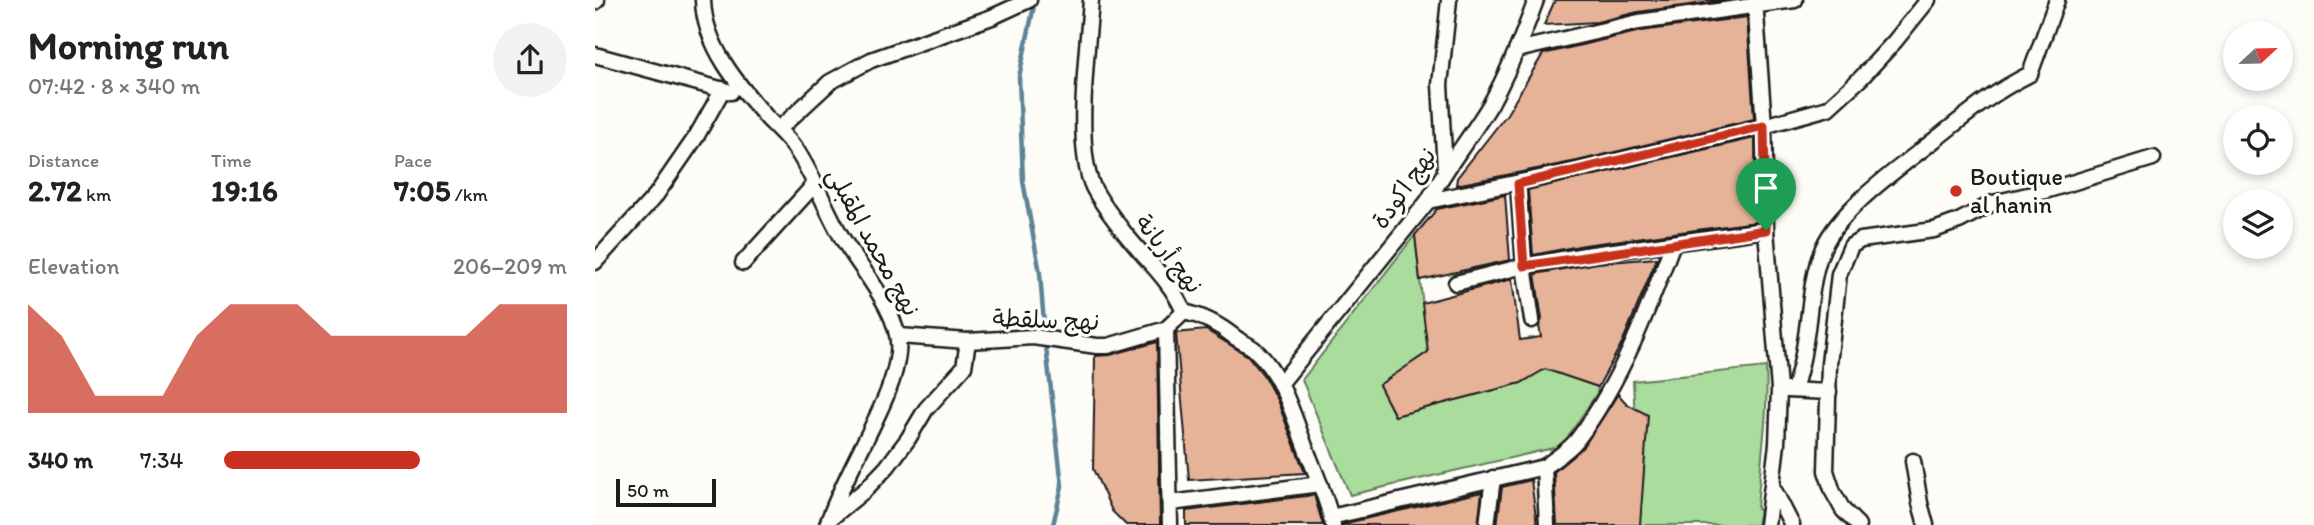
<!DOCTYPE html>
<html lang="en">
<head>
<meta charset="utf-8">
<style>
  :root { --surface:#fff; --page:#f2f2f2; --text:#222; --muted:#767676; --accent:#c8321e }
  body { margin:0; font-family:Itim,"Playpen Sans Arabic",sans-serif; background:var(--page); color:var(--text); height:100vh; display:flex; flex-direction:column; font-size:26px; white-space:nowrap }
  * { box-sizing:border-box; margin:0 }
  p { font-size:23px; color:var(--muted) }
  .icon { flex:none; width:38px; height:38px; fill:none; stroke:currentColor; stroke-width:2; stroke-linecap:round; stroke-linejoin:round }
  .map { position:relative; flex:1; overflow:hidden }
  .sheet { display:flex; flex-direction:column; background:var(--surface); width:595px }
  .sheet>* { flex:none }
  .needle { width:46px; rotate:68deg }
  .tools { position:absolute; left:1628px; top:21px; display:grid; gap:14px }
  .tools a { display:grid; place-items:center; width:70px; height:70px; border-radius:50%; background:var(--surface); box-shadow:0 4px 10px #0003; font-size:35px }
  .scale { position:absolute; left:21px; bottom:18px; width:100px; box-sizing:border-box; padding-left:7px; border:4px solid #1c1c1c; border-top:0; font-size:19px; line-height:24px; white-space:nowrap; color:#1c1c1c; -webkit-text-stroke:5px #fdfcf7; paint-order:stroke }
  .pin { position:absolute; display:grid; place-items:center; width:60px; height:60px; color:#fff; margin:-72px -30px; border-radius:50% 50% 50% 0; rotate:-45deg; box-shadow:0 0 7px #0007 }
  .pin .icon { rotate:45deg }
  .round { display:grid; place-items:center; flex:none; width:74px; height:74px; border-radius:37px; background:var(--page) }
  .summary { display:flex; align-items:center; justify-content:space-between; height:119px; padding:0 28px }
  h1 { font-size:38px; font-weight:700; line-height:52px }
  .metrics { display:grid; grid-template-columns:repeat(3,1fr); gap:10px; height:119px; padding:7px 28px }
  .metrics div { display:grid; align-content:center }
  .metrics b { font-size:30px; font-weight:700 }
  .metrics small { font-size:19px; font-weight:400 }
  .metrics p { font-size:19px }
  .chart { height:196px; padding:14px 28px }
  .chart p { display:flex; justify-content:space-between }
  .chart svg { width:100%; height:126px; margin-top:7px; fill:var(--accent); opacity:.7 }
  ul { padding:0 28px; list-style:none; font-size:23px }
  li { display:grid; grid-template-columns:112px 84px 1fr; align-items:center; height:52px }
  li i { height:18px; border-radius:9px; background:var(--accent) }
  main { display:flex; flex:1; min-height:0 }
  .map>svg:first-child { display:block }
  .green { fill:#aadc9d; stroke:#637c5c; stroke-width:2 }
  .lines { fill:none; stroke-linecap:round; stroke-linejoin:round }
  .stream { stroke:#5c8496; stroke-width:4.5 }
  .building { fill:#e6b399; stroke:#1c1c1c; stroke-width:2 }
  .minor-casing { stroke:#1c1c1c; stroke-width:19 }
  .minor { stroke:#fdfcf7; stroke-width:14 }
  .route-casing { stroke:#fff; stroke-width:14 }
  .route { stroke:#c8321e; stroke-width:9 }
  .poi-dot { fill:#c8321e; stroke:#fdfcf7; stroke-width:2.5 }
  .labels { text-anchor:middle; stroke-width:6; stroke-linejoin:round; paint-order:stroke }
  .poi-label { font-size:24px; fill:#1c1c1c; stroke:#fdfcf7; text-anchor:start }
  .street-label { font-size:24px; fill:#1c1c1c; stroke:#fdfcf7 }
</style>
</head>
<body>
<main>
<section class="sheet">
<div class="summary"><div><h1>Morning run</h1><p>07:42 · 8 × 340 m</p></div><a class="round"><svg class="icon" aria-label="share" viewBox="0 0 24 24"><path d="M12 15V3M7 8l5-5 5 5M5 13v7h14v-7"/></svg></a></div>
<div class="metrics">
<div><p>Distance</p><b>2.72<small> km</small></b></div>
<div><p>Time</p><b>19:16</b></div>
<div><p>Pace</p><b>7:05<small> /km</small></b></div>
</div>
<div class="chart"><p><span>Elevation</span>206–209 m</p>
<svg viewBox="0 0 160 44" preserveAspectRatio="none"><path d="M0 44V6L10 17L20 38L30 38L40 38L50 17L60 6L70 6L80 6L90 17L100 17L110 17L120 17L130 17L140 6L150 6L160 6V44z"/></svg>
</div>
<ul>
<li><b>340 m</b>7:34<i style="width:57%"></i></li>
</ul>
</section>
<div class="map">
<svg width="1719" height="525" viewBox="0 0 1719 525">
  <rect width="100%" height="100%" fill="#fdfcf7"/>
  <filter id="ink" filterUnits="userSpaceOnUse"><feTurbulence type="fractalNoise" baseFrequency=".0143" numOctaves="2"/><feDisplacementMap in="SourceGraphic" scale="14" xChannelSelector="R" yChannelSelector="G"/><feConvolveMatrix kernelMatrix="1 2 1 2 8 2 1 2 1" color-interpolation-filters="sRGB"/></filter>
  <g filter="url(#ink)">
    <!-- green -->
    <g class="green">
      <path d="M820 235 833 352 785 385 799 415 926 383 950 369 1003 387 1002 393 967 446 755 495 707 380Z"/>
      <path d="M1171 367C1174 414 1165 462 1162 509L1165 510 1162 525H1045L1038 381Z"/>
    </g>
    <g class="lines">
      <!-- stream -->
      <path class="stream" d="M440 1 424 77 428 181 445 273 450 338 467 486 458 525"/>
    </g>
    <!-- building -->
    <g class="building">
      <path d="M960 0H1131L1043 12 1002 22 949 25Z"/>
      <path d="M1152 17 1159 119 982 161 861 185 862 178 912 114 948 54 1046 31Z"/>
      <path d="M1160 138 1161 222 989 245 938 255 933 190Z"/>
      <path d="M910 195 915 260 825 280 820 235 842 209Z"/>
      <path d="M1062 258 1028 341 1003 387 950 369 926 383 800 416 784 385 833 352 827 303 917 279 925 340 946 337 944 326 947 319 940 274 1003 263Z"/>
      <path d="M611 330 653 356 669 376 682 400 710 473 594 480 581 333Z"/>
      <path d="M562 342 565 525H531L517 511 498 469 500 356 515 355Z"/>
      <path d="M1023 394 1032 404 1053 415 1045 525H962L959 472 989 446Z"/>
      <path d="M936 480 942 525H902L907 487Z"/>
      <path d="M887 492 883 525H747V524Z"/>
      <path d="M719 495 728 525H591V511Z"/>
    </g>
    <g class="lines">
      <!-- minor casing -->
      <g class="minor-casing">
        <g id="minor">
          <path d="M108 0C109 46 144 86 173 119 183 129 194 139 202 151 219 177 230 208 246 236 264 268 308 314 303 353 300 381 286 408 274 433 259 463 243 493 232 525"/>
          <path d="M496 0C493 46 479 147 498 187 505 201 515 214 525 227 546 256 575 278 589 312 609 316 625 325 641 338 647 342 654 345 659 349 687 374 698 415 711 449 721 474 732 499 738 525"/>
          <path d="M1160 0 1169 126 1171 230 1184 389 1182 444 1172 525"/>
          <path d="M0 2 2 0"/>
          <path d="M922 50 1044 22 1200 0"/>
          <path d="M0 55 136 92"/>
          <path d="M184 129 235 82 276 60 397 17 434 0"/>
          <path d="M850 169 845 85 854 0"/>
          <path d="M923 184 929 266 937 320"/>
          <path d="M833 201 984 170 1169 126 1233 108 1266 78 1300 41 1333 0"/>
          <path d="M0 262 61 195 101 137 128 89"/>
          <path d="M148 263 219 185"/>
          <path d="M861 283 929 266 990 255 1171 230"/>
          <path d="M571 329 575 525"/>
          <path d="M304 336 373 341 438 337 502 346H513L571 329 589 312"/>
          <path d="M685 384 833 201C851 167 875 138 895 105 914 71 928 36 941 0"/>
          <path d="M1192 390 1234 392"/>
          <path d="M1199 390C1203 376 1207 363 1209 348 1215 317 1215 278 1228 248 1246 207 1307 166 1342 138 1375 112 1397 93 1435 74L1462 0"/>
          <path d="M1318 461 1325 503 1331 525"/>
          <path d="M949 467 952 525"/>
          <path d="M1178 488 1197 525"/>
          <path d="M576 503 725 484"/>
          <path d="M736 517 949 467C960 459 973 451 982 440 1026 382 1053 310 1078 243"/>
          <path d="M236 518 270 490 292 467 313 439 331 409 369 367 373 341"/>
          <path d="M892 525 898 478"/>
          <path d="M1263 525 1248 510 1238 492 1231 471 1234 364 1244 274 1256 246 1266 240 1339 230 1364 221 1398 203 1450 191 1558 158"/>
        </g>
      </g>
      <!-- minor -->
      <use href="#minor" class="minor"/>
    </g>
  </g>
  <g class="lines" filter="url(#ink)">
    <!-- route casing -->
    <g class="route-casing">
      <path id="route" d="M1169 126 1171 230 929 266 923 184Z"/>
    </g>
    <!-- route -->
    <use href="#route" class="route"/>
  </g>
  <!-- markers -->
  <circle class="poi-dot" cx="1361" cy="191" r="7"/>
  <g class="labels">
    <!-- poi labels -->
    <g class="poi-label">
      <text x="1375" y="185">Boutique<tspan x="1375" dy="28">al hanin</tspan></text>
    </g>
    <!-- street labels -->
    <g class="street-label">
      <text transform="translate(809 188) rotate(-55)" y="8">نهج اكودة</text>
      <text transform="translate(278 242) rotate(61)" y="8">نهج محمد المقبلي</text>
      <text transform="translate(574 254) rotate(52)" y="8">نهج أريانة</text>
      <text transform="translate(451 320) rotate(2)" y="8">نهج سلقطة</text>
    </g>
  </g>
</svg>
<div class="tools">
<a><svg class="needle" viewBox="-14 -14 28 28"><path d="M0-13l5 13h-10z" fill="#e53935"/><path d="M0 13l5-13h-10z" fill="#767676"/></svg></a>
<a><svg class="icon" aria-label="locate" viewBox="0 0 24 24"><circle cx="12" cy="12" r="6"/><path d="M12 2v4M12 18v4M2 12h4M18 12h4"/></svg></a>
<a><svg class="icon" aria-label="layers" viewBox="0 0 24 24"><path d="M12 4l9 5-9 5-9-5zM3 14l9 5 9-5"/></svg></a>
</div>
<div class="scale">50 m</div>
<div class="pin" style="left:1171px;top:230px;background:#1e9e55"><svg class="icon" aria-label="arrive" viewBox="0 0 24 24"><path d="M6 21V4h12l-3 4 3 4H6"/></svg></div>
</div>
</main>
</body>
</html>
